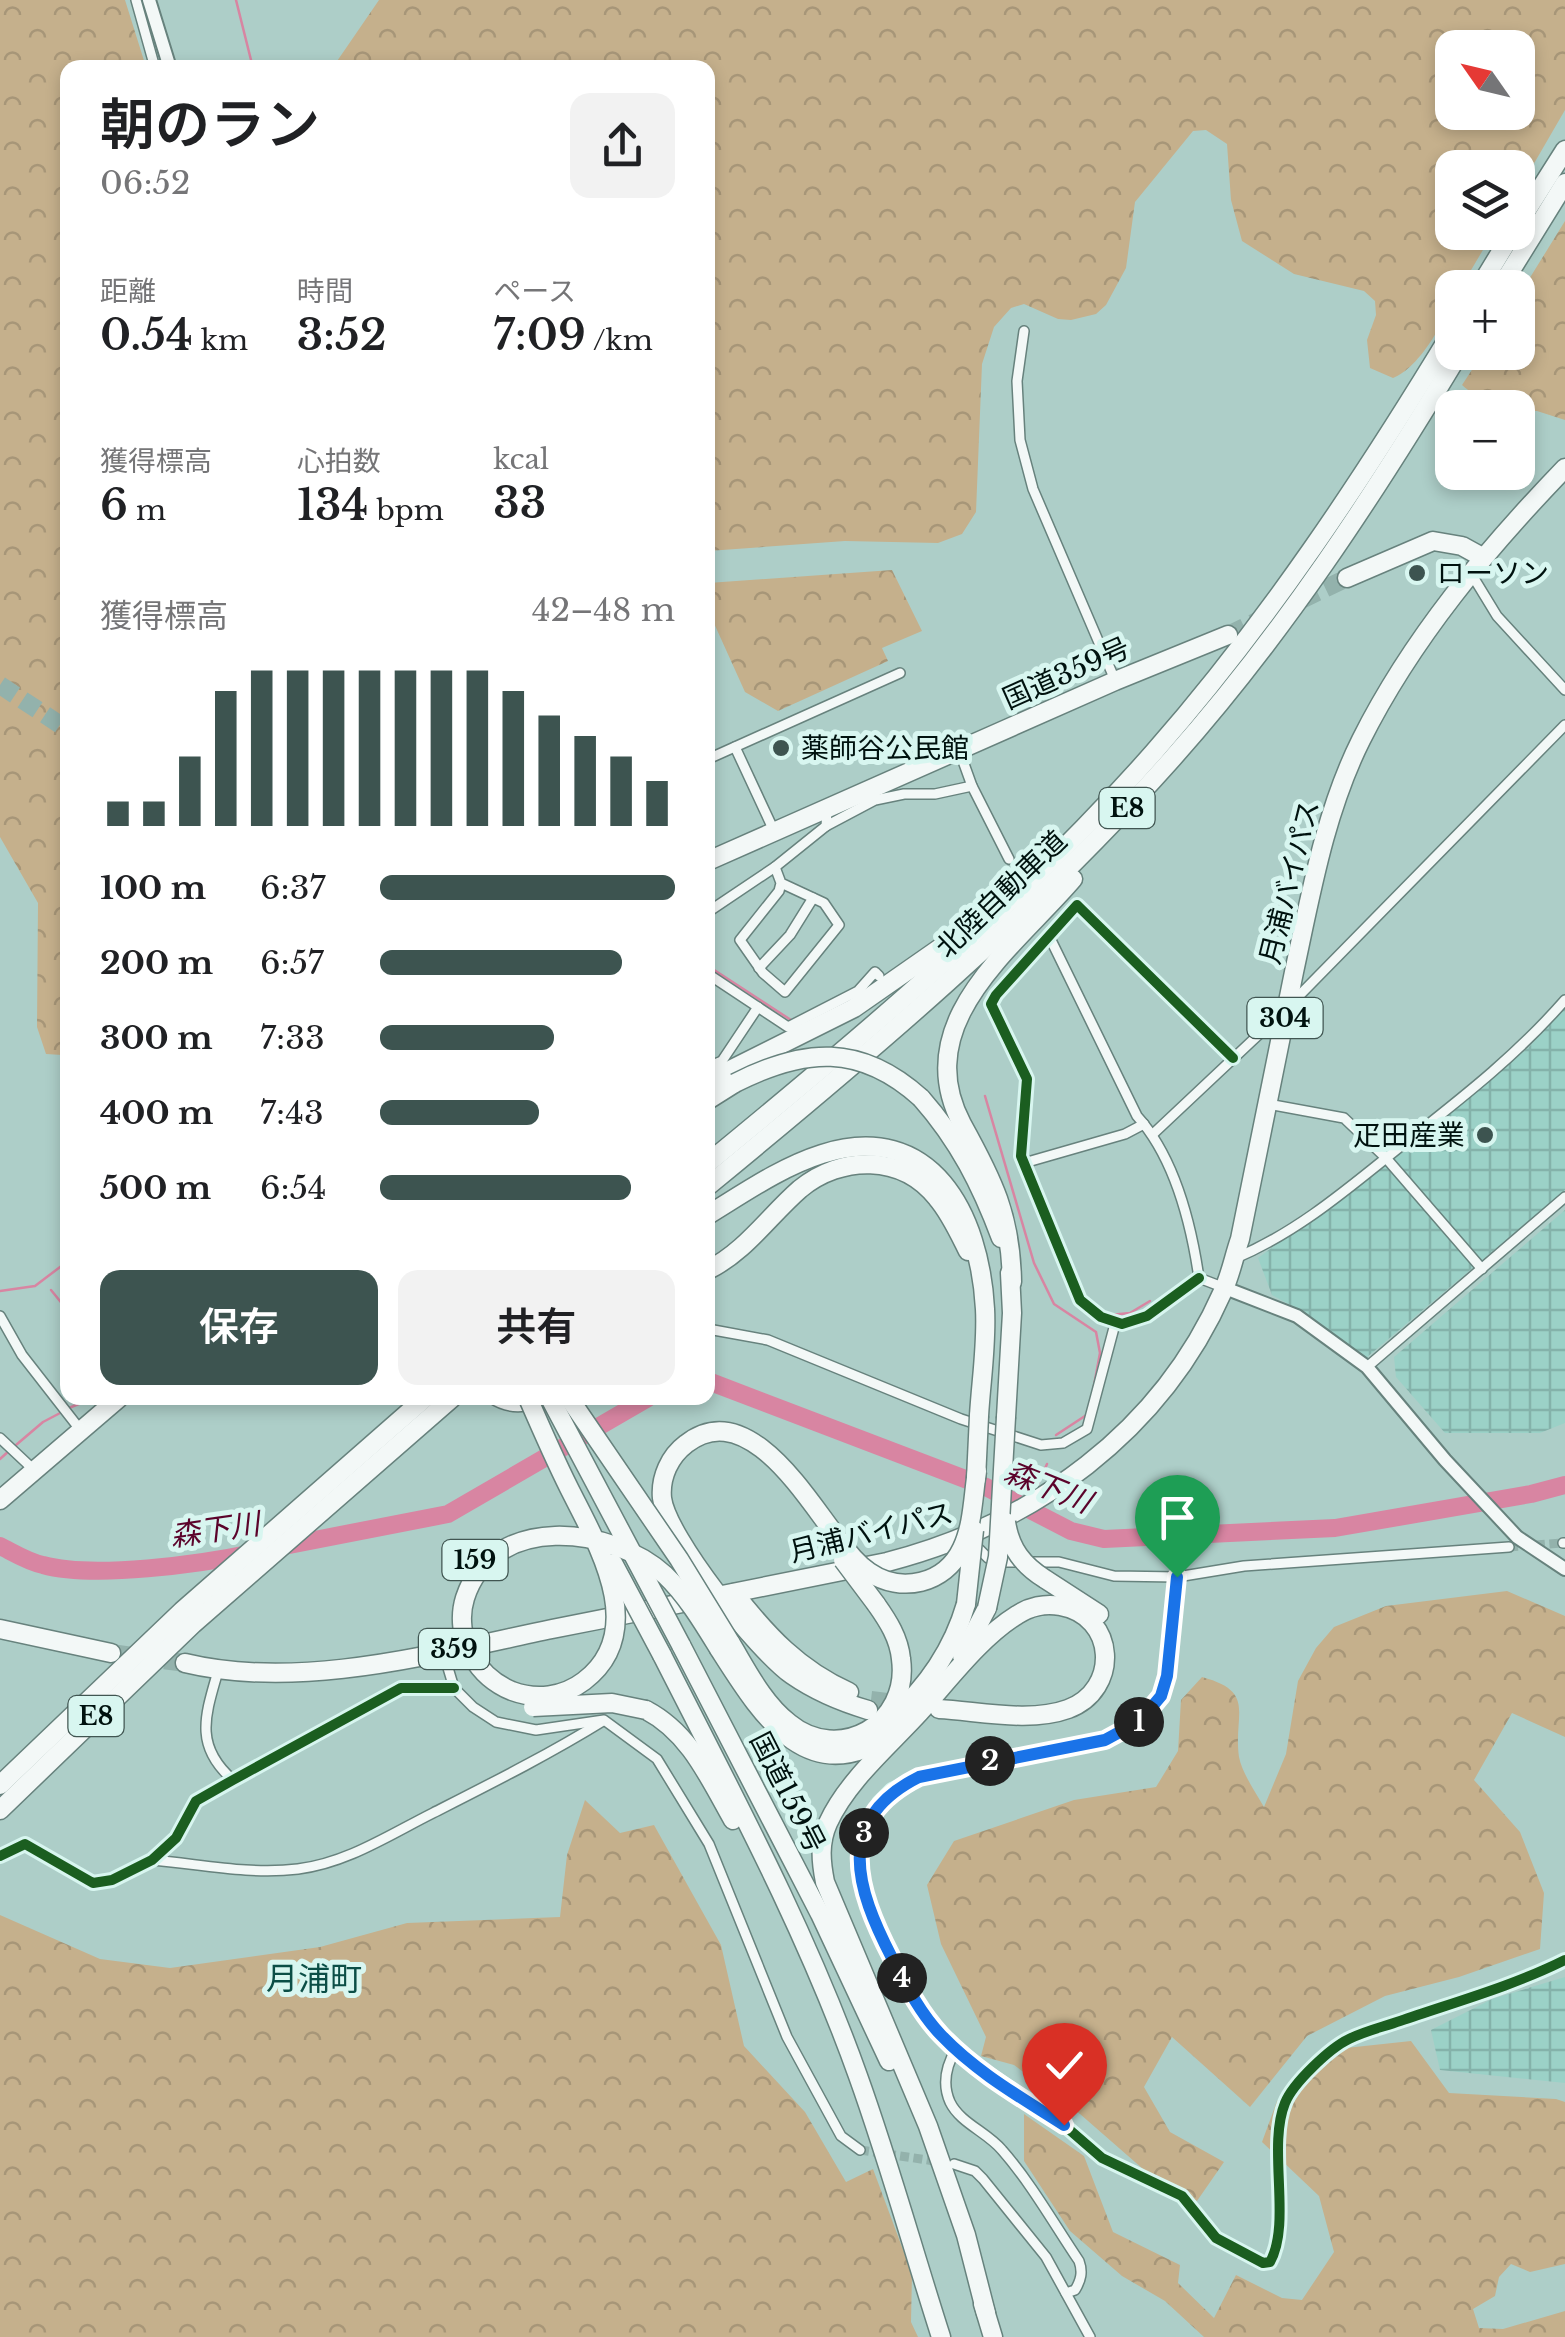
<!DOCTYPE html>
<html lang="ja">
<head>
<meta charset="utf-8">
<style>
  :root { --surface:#fff; --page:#f2f2f2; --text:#202124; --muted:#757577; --accent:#3d5450 }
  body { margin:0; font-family:"Libre Baskerville","Noto Sans JP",serif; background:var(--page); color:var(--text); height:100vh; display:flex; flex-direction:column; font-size:38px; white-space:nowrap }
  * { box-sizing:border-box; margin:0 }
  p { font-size:32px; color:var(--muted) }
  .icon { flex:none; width:55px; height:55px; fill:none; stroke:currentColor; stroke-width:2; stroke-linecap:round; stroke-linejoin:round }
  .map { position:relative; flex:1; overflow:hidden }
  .details { position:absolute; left:60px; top:60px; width:655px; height:1345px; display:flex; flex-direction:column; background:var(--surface); border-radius:20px; box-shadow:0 5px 15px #0003 }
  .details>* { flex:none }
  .needle { width:65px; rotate:304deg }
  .buttons { position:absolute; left:1435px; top:30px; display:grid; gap:20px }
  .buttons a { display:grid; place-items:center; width:100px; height:100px; border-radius:20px; background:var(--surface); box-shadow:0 5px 15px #0003; font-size:50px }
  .pin { position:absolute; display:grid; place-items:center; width:85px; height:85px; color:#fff; margin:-102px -42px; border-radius:50% 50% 50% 0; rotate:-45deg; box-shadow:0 0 10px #0007 }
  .pin .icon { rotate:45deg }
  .km { position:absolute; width:50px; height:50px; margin:-25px; border-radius:50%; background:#222; color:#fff; font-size:28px; line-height:50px; text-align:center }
  .round { display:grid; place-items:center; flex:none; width:105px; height:105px; border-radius:20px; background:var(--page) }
  .head { display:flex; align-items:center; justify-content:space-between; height:170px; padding:0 40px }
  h1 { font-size:55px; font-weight:600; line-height:75px }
  .stats { display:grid; grid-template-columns:repeat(3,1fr); gap:15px; height:170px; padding:10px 40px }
  .stats div { display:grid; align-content:center }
  .stats b { font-size:42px; font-weight:600 }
  .stats small { font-size:28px; font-weight:400 }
  .stats p { font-size:28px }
  .chart { height:280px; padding:20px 40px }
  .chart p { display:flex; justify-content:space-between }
  .chart svg { width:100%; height:180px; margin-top:10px; stroke:var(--accent); stroke-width:6 }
  .button { display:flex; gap:20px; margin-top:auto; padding:20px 40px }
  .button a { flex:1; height:115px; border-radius:20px; background:var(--accent); color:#fff; font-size:40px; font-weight:600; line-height:115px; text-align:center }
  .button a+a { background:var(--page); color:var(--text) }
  ul { padding:0 40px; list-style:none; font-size:32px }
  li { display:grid; grid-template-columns:160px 120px 1fr; align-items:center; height:75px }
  li i { height:25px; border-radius:12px; background:var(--accent) }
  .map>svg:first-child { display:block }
  .industrial { fill:url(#industrial-grid) }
  .forest { fill:url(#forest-crowns); fill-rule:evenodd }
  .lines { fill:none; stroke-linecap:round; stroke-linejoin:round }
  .stream { stroke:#d885a2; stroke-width:2.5 }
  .river { stroke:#d885a2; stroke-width:18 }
  .street-tunnel { stroke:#93b2ac; stroke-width:9; stroke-dasharray:9 4.5; stroke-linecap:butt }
  .highway-tunnel { stroke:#93b2ac; stroke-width:18; stroke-dasharray:18 9; stroke-linecap:butt }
  .street-casing { stroke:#67827d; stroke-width:12 }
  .secondary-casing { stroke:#67827d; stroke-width:16 }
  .highway-casing { stroke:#67827d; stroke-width:21 }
  .street { stroke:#f3f8f7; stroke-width:9 }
  .secondary { stroke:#f3f8f7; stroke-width:12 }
  .highway { stroke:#f3f8f7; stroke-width:18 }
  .highway-bridge-casing { stroke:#67827d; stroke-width:21; stroke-linecap:butt }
  .highway-bridge { stroke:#f3f8f7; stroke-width:18 }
  .cycleway-casing { stroke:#d8f6f0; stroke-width:16 }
  .cycleway { stroke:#1b5e20; stroke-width:10 }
  .route-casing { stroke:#fff; stroke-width:20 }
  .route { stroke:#1a73e8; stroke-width:12 }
  .poi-dot { fill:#3d5450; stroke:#d8f6f0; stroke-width:4 }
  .labels { text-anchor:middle; stroke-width:10; stroke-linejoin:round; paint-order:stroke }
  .shield { fill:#d8f6f0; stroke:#415652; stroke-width:2.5 }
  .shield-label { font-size:25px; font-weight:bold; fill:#00120f }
  .poi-label { font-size:28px; fill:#00120f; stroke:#d8f6f0; text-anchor:start }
  .street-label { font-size:28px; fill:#00120f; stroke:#d8f6f0 }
  .water-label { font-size:30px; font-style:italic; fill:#5b042b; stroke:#d8f6f0 }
  .quarter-label { font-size:32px; fill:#0b4e46; stroke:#d8f6f0 }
</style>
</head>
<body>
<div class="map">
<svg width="1565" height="2337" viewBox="0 0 1565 2337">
  <defs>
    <pattern id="industrial-grid" width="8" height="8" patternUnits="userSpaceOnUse" patternTransform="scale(2.5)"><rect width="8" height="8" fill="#9bd1c7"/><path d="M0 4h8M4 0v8" fill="none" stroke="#84b2aa"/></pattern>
    <pattern id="forest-crowns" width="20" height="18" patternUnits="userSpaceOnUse" patternTransform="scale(2.5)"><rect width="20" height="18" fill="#c5b08c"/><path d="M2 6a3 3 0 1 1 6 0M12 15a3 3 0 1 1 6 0" fill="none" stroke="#a79678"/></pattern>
  </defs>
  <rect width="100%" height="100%" fill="#adcec8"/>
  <!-- industrial -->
  <g class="industrial">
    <path d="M1565 1008V1190L1366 1358 1312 1317 1272 1295 1258 1258 1420 1136 1529 1047Z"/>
    <path d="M1565 1210V1423L1540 1433H1445L1396 1377 1394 1357Z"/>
    <path d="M1565 1977V2083L1440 2070 1431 2030 1492 1999Z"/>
  </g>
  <!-- forest -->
  <g class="forest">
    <path d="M0 0H125L146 67 68 68V1052L62 1055 46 1054 37 1027 38 903 0 837Z"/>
    <path d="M379 0H1565V110L1518 191V168H1452V232L1493 233 1461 287 1452 288C1452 314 1419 369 1393 378L1370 368 1367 340 1376 315 1375 301 1364 291 1294 274 1242 241 1231 200 1227 144 1206 130 1193 131 1135 202 1126 268 1106 305 1096 314 1071 320 1058 319 1024 304 1011 308 994 327 982 364 976 512 962 534 938 543 845 541 708 551V68L333 67ZM1452 48H1518V112H1452Z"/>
    <path d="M1565 221V420L1537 411H1518V408C1492 408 1481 401 1462 385L1483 353 1518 352V297Z"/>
    <path d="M892 570 922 631 882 648 888 661 778 711 745 692 708 610V583Z"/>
    <path d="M1507 1591 1565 1616V1737L1512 1713 1474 1780 1520 1832 1544 1893 1540 1949 1459 1977 1385 1996 1307 2036 1250 2107 1172 2037 1144 2087 1170 2132 1224 2162 1197 2201 1151 2176 1080 2114 1014 2065 981 2056 986 2037 941 1944 927 1885 954 1841 1074 1800 1156 1787 1178 1751 1181 1700 1202 1677C1257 1692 1233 1713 1239 1757 1242 1773 1256 1793 1264 1807L1286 1754 1298 1681 1316 1648 1334 1627 1386 1606Z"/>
    <path d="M585 1800 620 1833 654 1825 721 1945 744 2046 805 2112 846 2182 873 2169 912 2274 911 2322 918 2337H0V1915L100 1959 170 1968 320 1947 407 1923 560 1917 567 1855Z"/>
    <path d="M1411 2041 1449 2093 1556 2099 1565 2102V2264L1530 2272 1511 2264 1499 2277 1495 2296 1473 2309 1479 2328 1503 2329 1565 2311V2337H1204L1165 2301 1122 2276 1070 2231 1024 2161V2114L1084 2156 1113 2232 1180 2265 1178 2283 1214 2318 1236 2275 1282 2298 1302 2300 1334 2252 1319 2196 1262 2142 1277 2101 1327 2050Z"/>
  </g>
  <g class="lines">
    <!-- stream -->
    <g class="stream">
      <path d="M236 0 253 68"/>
      <path d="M708 966 794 1022"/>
      <path d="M985 1096 1034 1263 1054 1304 1096 1332 1100 1353 1093 1391"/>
      <path d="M51 1290 64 1306 68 1331"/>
      <path d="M0 1291 35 1286 68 1261"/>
      <path d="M1110 1315 1130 1313 1150 1301"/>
      <path d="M69 1408 81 1403 79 1398"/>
      <path d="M1056 1435 1088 1414"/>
      <path d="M16 1445 43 1422 62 1412"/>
      <path d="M0 1459 10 1450"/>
      <path d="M1011 1486 1038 1484 1047 1464"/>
    </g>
    <!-- river -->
    <g class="river">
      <path d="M708 1381 986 1487 1071 1531 1104 1539 1335 1528 1531 1494 1565 1485"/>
      <path d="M0 1546C14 1553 28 1562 43 1565 94 1579 201 1564 253 1553"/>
      <path d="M279 1547 448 1514 648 1398"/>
    </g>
    <!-- street-tunnel -->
    <g class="street-tunnel">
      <path d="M1009 859 1025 889"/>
      <path d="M1509 1547 1563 1543"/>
      <path d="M860 2150 941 2162"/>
    </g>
    <!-- highway-tunnel -->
    <g class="highway-tunnel">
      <path d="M1228 635 1347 578"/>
      <path d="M0 685 68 730"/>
      <path d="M111 1653 185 1663"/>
      <path d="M871 1700 905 1704"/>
    </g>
    <!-- street casing -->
    <g class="street-casing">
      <g id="street">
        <path d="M136 0 155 68"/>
        <path d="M1024 331 1017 381 1020 440 1033 489 1115 680"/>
        <path d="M1472 575 1497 616 1565 690"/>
        <path d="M735 747 775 833"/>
        <path d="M959 750 972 786 1009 859"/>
        <path d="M708 759 900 673"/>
        <path d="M826 826 875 800 904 794H935L972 786"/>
        <path d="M775 867 781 883 824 903 839 925 785 992 763 973 740 940 779 891 781 883"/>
        <path d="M708 912 775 867 826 826 827 811"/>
        <path d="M1049 936 1137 1116C1175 1158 1191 1223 1199 1278"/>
        <path d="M759 968 790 935 813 898"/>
        <path d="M708 974 788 1027 858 991 875 972 879 976"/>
        <path d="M708 1067 722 1061 758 1007"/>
        <path d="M1268 1104 1344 1118 1386 1158 1482 1269"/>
        <path d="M1153 1134 1287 1008 1565 725"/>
        <path d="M1024 1163 1125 1134 1144 1124"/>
        <path d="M1236 1258C1300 1231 1352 1185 1406 1142 1463 1097 1516 1056 1565 1000"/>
        <path d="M1199 1278 1147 1316 1122 1324 1101 1317 1080 1300 1021 1156 1027 1079 991 1004 996 995 1077 905 1233 1058"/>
        <path d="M1199 1278 1225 1288"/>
        <path d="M0 1316 22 1355 82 1432"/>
        <path d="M708 1329 768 1340 961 1419 1041 1445 1063 1443 1087 1429 1115 1324"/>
        <path d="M1367 1367 1565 1197"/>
        <path d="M491 1398C509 1410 528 1409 547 1398"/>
        <path d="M0 1438 34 1470"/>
        <path d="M1563 1543H1565"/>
        <path d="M976 1546 988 1558 999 1562H1059L1114 1576 1177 1577 1244 1566 1509 1547"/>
        <path d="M1177 1577 1167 1677 1161 1695 1140 1721 1105 1740 919 1777 892 1790 879 1803 861 1841 858 1865 873 1921 909 1993 938 2033 967 2059 1064 2125 1102 2158 1182 2196 1216 2238 1263 2263 1270 2262C1292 2223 1267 2147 1285 2103 1293 2083 1330 2048 1349 2039 1365 2031 1383 2027 1400 2021 1455 2002 1513 1986 1565 1960"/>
        <path d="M443 1651 454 1688 473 1707 496 1722 536 1730 604 1720 657 1759 709 1844 787 2037 841 2136 860 2150"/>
        <path d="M218 1671C205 1716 194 1746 233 1780"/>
        <path d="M0 1856 25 1844 93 1883 112 1880 152 1860 176 1838 196 1801 233 1780 401 1688H454"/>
        <path d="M152 1860C200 1864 249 1875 298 1869 347 1863 389 1835 433 1813 490 1784 548 1755 603 1721"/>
        <path d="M956 2049C946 2066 942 2084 950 2102 960 2123 987 2132 1002 2150 1031 2183 1054 2224 1079 2261 1083 2272 1081 2280 1075 2290L1066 2293"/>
        <path d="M954 2164 975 2171 983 2179 1046 2257 1090 2337"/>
      </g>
    </g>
    <!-- secondary casing -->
    <g class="secondary-casing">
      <g id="secondary">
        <path d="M149 0 170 68"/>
        <path d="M1225 1288 1297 1316 1367 1367 1445 1460 1517 1537 1565 1569"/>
      </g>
    </g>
    <!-- highway casing -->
    <g class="highway-casing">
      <g id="highway">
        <path d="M1518 224 1565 150"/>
        <path d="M1479 288 1513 232"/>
        <path d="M1500 288 1565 183"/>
        <path d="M1347 578 1433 541 1462 546 1482 557"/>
        <path d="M708 861 1115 681 1228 635"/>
        <path d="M708 1081 854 1008 953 939"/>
        <path d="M921 1098C959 1141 981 1185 1001 1238"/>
        <path d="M708 1100 735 1083"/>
        <path d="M708 1163C864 1035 1020 904 1154 752 1268 622 1363 479 1452 332"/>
        <path d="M708 1186C870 1053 1030 918 1171 760 1282 636 1374 495 1460 352"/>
        <path d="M708 1215C744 1193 781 1167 822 1154 932 1119 980 1215 985 1309 987 1344 981 1381 979 1416"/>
        <path d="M708 1270C745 1252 769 1216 800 1189 841 1155 902 1154 937 1198 950 1213 959 1233 968 1251"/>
        <path d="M1012 1282C1011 1216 993 1180 962 1124 908 1022 1014 948 1073 879"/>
        <path d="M1006 1417 1012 1313 1010 1273"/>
        <path d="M0 1500 119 1398"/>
        <path d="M837 1537C806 1498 747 1396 686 1444 670 1456 660 1477 662 1498 667 1538 758 1651 792 1675 815 1691 841 1702 868 1710"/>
        <path d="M1045 1579 1099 1614"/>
        <path d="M734 1593C767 1635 799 1670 849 1692"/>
        <path d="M0 1629 111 1653"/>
        <path d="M730 1642C747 1670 763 1703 789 1723 839 1764 910 1724 901 1659 899 1638 888 1621 876 1604"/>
        <path d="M681 1645 820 1914 889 2061"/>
        <path d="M719 1649C760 1713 809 1796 895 1731"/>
        <path d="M662 1655C732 1793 806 1930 858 2076 889 2162 913 2250 941 2337"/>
        <path d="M962 1656 987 1608"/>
        <path d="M185 1663C301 1691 436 1653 552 1629 664 1607 776 1584 887 1562 1034 1524 1161 1432 1223 1291 1231 1274 1234 1256 1240 1239 1258 1150 1276 1061 1294 972 1311 893 1325 812 1361 740 1412 638 1487 549 1565 468"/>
        <path d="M939 1709C978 1711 1030 1723 1068 1709 1120 1690 1117 1616 1060 1606 1045 1603 1029 1607 1017 1615 980 1638 949 1680 920 1712 889 1746 847 1781 828 1823 819 1843 821 1862 825 1882L928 2126 966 2235 986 2313"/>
        <path d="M646 1710C690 1733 709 1778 733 1820"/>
        <path d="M891 1719C926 1688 953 1649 966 1604"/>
        <path d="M0 1785 182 1611 425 1398"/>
        <path d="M0 1810 193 1624 452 1398"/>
        <path d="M983 2304 993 2337"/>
      </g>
    </g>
    <!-- street -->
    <use href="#street" class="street"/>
    <!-- secondary -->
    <use href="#secondary" class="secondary"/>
    <!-- highway -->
    <use href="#highway" class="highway"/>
    <!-- highway-bridge casing -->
    <g class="highway-bridge-casing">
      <g id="highway-bridge">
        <path d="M735 1083C804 1048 860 1043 921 1098"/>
        <path d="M528 1398C541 1428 554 1458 569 1488 597 1544 650 1631 584 1681 563 1697 536 1700 512 1691 495 1684 481 1672 472 1656 462 1639 459 1617 465 1598 493 1512 611 1526 665 1575 687 1596 703 1623 719 1649"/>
        <path d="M550 1398 681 1645"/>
        <path d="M569 1398 679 1559 730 1642"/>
        <path d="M976 1479 979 1416"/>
        <path d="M1006 1522C1010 1549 1023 1565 1045 1579"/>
        <path d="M837 1537C846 1550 856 1563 869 1572 901 1594 945 1584 962 1548 973 1525 973 1496 977 1471"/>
        <path d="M843 1560 876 1604"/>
        <path d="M613 1563 662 1655"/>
        <path d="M966 1604 974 1530"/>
        <path d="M987 1608 998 1557 1006 1417"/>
        <path d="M533 1707 612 1703 646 1710"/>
      </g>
    </g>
    <!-- highway-bridge -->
    <use href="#highway-bridge" class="highway-bridge"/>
    <!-- cycleway casing -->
    <g class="cycleway-casing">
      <g id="cycleway">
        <path d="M1199 1278 1147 1316 1122 1324 1101 1317 1080 1300 1021 1156 1027 1079 991 1004 996 995 1077 905 1233 1058"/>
        <path d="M1177 1577 1167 1677 1161 1695 1140 1721 1105 1740 919 1777 892 1790 879 1803 861 1841 858 1865 873 1921 909 1993 938 2033 967 2059 1064 2125 1102 2158 1182 2196 1216 2238 1263 2263 1270 2262C1292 2223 1267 2147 1285 2103 1293 2083 1330 2048 1349 2039 1365 2031 1383 2027 1400 2021 1455 2002 1513 1986 1565 1960"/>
        <path d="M0 1856 25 1844 93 1883 112 1880 152 1860 176 1838 196 1801 233 1780 401 1688H454"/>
      </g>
    </g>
    <!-- cycleway -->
    <use href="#cycleway" class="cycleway"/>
  </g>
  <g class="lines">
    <!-- route casing -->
    <g class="route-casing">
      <path id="route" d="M1064 2125C1022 2098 976 2072 941 2035 920 2013 906 1985 892 1958 856 1888 833 1820 919 1777L1105 1740 1140 1721 1161 1696 1167 1676 1177 1577"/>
    </g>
    <!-- route -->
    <use href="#route" class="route"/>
  </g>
  <!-- markers -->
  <g class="poi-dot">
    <circle cx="1417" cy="573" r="10"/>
    <circle cx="781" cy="748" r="10"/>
    <circle cx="1485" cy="1135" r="10"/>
  </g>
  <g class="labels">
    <!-- shield labels -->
    <g class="shield">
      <rect x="1099.5" y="788" width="55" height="40" rx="8"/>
      <rect x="1247.5" y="998" width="75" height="40" rx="8"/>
      <rect x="442.5" y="1540" width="65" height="40" rx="8"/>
      <rect x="419" y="1629" width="70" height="40" rx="8"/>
      <rect x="68.5" y="1696" width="55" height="40" rx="8"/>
    </g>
    <g class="shield-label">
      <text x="1127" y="817">E8</text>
      <text x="1285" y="1027">304</text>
      <text x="475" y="1569">159</text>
      <text x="454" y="1658">359</text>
      <text x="96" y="1725">E8</text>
    </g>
    <!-- poi labels -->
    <g class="poi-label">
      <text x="1437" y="583">ローソン</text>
      <text x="801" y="758">薬師谷公民館</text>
      <text x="1465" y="1145" text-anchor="end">疋田産業</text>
    </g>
    <!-- street labels -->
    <g class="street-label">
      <text transform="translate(1066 673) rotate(-24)" y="10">国道359号</text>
      <text transform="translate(1289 882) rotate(-76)" y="10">月浦バイパス</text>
      <text transform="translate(1001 894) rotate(-44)" y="10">北陸自動車道</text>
      <text transform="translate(871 1532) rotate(-14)" y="10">月浦バイパス</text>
      <text transform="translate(788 1792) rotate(63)" y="10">国道159号</text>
    </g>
    <!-- water labels -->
    <g class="water-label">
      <text transform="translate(1048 1487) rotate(22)" y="10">森下川</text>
      <text transform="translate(215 1530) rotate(-8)" y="10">森下川</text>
    </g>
    <!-- quarter labels -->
    <g class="quarter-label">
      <text x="314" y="1990">月浦町</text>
    </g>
  </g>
</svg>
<div class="buttons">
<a><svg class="needle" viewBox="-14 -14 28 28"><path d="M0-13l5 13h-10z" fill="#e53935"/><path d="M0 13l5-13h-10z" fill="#757577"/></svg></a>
<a><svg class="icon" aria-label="layers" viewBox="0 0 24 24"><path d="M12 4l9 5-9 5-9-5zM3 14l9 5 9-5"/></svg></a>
<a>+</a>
<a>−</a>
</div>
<div class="pin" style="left:1177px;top:1577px;background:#1e9e55"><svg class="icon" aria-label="arrive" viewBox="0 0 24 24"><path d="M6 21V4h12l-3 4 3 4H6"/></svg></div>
<div class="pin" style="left:1064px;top:2125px;background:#d93025"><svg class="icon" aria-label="check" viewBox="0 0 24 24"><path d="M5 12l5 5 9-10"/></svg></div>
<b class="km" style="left:1139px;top:1722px">1</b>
<b class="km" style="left:990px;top:1761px">2</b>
<b class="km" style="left:864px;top:1833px">3</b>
<b class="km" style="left:902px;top:1978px">4</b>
<section class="details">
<div class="head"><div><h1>朝のラン</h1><p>06:52</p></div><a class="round"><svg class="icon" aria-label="share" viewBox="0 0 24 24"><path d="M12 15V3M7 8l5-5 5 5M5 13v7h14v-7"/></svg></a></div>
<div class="stats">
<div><p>距離</p><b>0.54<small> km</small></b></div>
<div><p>時間</p><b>3:52</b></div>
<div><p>ペース</p><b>7:09<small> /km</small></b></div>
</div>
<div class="stats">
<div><p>獲得標高</p><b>6<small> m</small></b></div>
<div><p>心拍数</p><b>134<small> bpm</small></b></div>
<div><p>kcal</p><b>33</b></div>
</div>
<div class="chart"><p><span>獲得標高</span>42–48 m</p>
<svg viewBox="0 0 160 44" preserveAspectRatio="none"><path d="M5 44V38M15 44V38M25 44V27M35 44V11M45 44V6M55 44V6M65 44V6M75 44V6M85 44V6M95 44V6M105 44V6M115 44V11M125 44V17M135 44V22M145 44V27M155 44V33"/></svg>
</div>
<ul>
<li><b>100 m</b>6:37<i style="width:100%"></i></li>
<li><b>200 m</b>6:57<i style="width:82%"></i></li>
<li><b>300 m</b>7:33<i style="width:59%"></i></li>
<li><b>400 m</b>7:43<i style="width:54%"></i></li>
<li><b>500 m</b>6:54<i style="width:85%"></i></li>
</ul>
<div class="button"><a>保存</a><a>共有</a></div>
</section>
</div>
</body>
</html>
